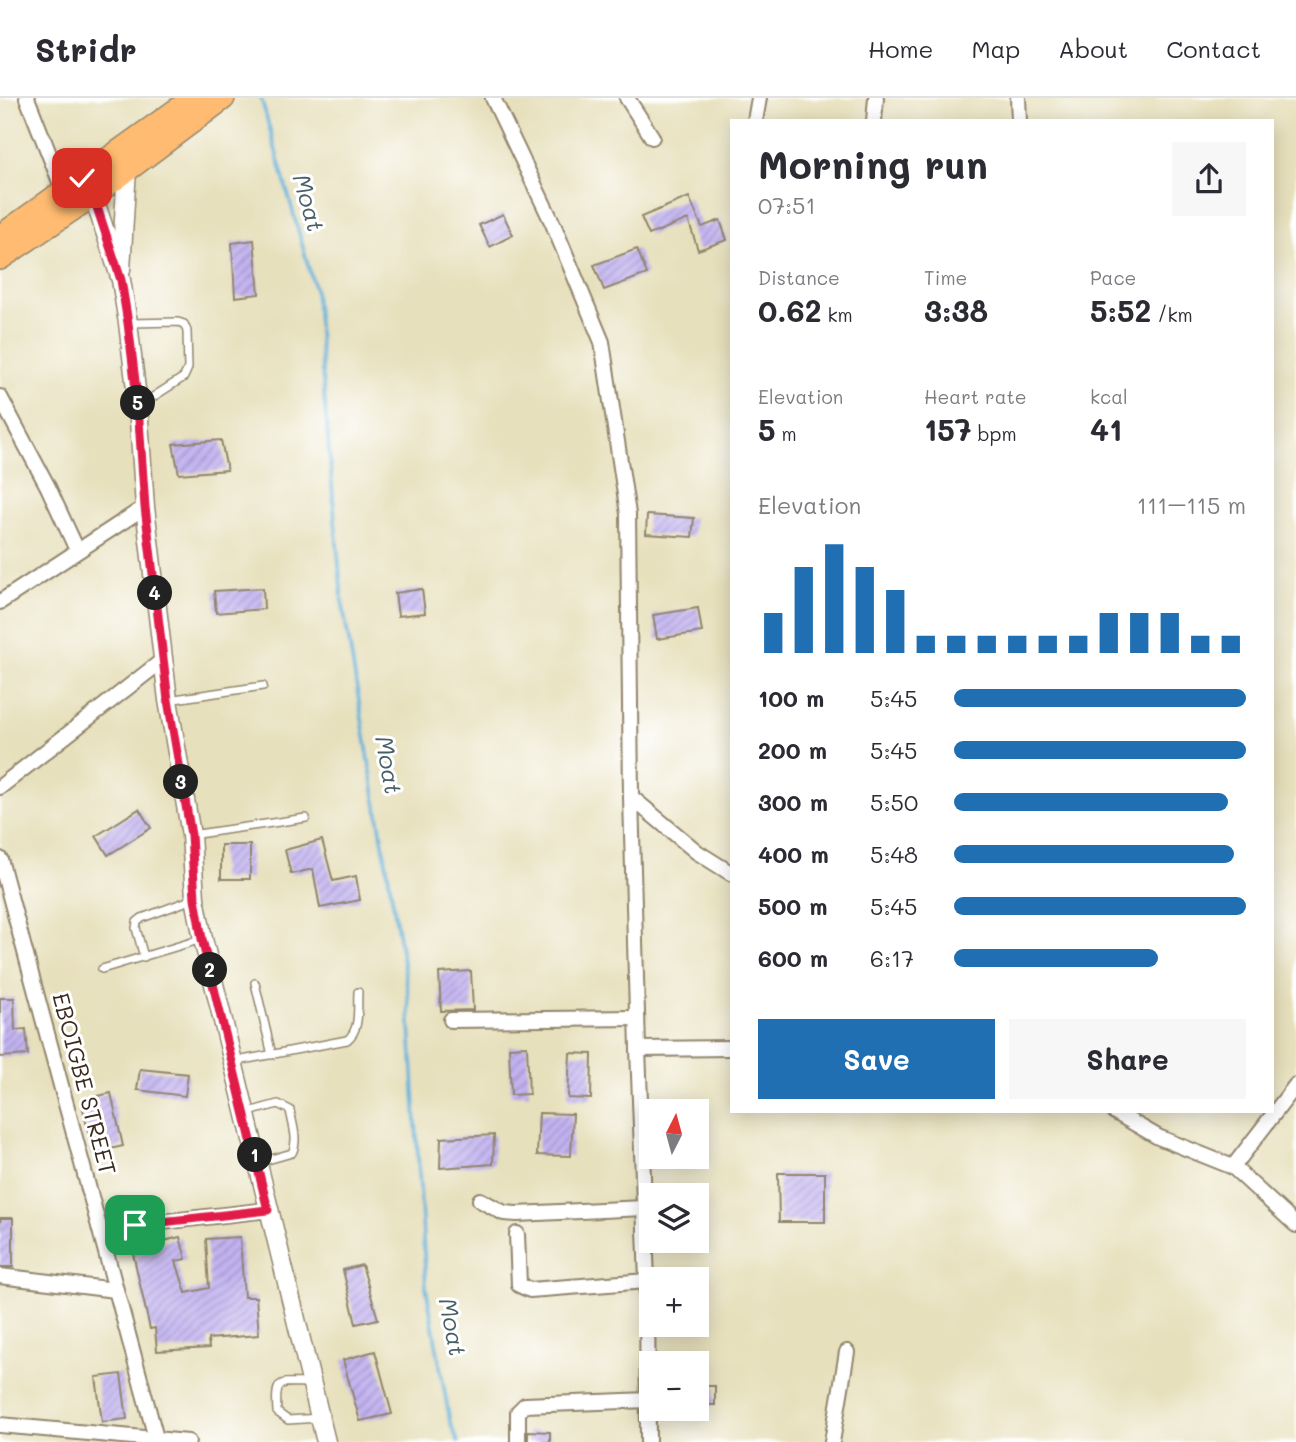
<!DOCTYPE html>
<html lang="en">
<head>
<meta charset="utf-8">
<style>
  :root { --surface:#fff; --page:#f7f7f7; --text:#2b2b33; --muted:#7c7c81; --line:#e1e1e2; --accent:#1f6fb2 }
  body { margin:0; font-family:Mali,sans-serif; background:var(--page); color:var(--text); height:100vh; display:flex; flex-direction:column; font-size:26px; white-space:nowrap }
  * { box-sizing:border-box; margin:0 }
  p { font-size:23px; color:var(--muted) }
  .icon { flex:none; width:38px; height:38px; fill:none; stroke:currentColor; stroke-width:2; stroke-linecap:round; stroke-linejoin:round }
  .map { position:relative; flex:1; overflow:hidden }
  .sheet { position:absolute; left:730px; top:21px; width:544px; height:994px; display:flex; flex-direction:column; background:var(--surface); border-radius:0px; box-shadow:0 4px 18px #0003 }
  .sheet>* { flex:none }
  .needle { width:46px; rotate:6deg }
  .buttons { position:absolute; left:639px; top:1001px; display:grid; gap:14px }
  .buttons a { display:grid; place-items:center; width:70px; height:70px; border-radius:0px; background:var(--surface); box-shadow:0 4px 18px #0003; font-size:35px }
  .pin { position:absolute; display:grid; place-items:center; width:60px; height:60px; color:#fff; margin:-30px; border-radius:14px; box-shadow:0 4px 10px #0006 }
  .km { position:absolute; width:35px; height:35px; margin:-18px; border-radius:50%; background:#222; color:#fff; font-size:19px; line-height:35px; text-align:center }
  .round { display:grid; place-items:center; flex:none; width:74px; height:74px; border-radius:0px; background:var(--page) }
  .overview { display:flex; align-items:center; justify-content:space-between; height:119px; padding:0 28px }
  h1 { font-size:38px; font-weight:700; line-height:52px }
  .figures { display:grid; grid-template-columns:repeat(3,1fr); gap:10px; height:119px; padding:7px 28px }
  .figures div { display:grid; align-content:center }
  .figures b { font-size:30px; font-weight:700 }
  .figures small { font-size:19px; font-weight:400 }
  .figures p { font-size:19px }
  .chart { height:196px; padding:14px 28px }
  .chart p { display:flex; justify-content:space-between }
  .chart svg { width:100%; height:126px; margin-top:7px; stroke:var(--accent); stroke-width:6 }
  .cta { display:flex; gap:14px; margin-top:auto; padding:14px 28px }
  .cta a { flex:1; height:80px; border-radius:0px; background:var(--accent); color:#fff; font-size:28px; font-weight:700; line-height:80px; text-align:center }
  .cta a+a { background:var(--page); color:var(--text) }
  ul { padding:0 28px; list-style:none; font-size:23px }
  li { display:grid; grid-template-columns:112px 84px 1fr; align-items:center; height:52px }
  li i { height:18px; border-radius:9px; background:var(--accent) }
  header { display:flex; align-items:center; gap:42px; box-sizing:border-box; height:98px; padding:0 35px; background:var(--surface); border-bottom:2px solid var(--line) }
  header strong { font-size:33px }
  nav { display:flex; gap:38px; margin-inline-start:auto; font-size:24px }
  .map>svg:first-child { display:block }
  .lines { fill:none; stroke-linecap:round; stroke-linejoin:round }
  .stream { stroke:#5dafd8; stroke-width:3.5 }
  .building { fill:url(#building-hatch) }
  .service-casing { stroke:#91856d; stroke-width:10 }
  .minor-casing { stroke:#91856d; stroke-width:18 }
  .tertiary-casing { stroke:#91856d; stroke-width:21 }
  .trunk-casing { stroke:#91856d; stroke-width:26 }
  .service { stroke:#fff; stroke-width:7 }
  .minor { stroke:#fff; stroke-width:14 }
  .tertiary { stroke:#fff; stroke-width:18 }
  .trunk { stroke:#ffbb71; stroke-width:23 }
  .route-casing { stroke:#fff; stroke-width:14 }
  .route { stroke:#e11d48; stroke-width:9 }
  .labels { text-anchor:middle; stroke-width:6; stroke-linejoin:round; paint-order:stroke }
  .street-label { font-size:23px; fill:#3b2a1e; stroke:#fff }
  .water-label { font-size:24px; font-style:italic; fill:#495f68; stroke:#fff }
</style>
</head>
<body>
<header>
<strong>Stridr</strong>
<nav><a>Home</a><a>Map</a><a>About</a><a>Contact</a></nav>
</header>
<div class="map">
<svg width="1296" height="1344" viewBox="0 0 1296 1344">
  <defs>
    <pattern id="building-hatch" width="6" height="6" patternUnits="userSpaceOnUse" patternTransform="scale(1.75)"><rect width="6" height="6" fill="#c2b3f1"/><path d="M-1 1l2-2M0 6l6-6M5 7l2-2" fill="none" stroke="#9f92c3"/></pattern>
  </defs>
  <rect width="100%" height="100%" fill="#fff"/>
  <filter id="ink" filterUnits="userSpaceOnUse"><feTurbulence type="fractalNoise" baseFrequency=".0143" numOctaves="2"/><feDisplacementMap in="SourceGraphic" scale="14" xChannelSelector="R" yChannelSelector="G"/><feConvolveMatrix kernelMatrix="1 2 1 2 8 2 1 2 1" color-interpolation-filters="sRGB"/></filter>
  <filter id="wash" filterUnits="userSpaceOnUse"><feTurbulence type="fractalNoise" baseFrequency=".00686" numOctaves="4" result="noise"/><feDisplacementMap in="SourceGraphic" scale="28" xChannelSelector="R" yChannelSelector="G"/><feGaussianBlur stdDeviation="1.57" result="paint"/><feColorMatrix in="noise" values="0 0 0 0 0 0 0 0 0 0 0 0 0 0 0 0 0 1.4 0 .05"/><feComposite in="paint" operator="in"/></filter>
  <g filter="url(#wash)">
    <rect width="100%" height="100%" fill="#e7e0bc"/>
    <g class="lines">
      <!-- stream -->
      <path class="stream" d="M261 0 315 192 342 502 408 894 426 1189 450 1324 458 1344"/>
    </g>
    <g id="blocks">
      <!-- building -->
      <g class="building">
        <path d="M689 99 702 129 720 122 727 142 698 152 688 121 649 137 641 119Z"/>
        <path d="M503 116 513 137 490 149 479 127Z"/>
        <path d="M254 142 259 196 235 199 232 145Z"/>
        <path d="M637 151 647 176 604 192 594 167Z"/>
        <path d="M221 342 227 372 179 376 173 346Z"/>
        <path d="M647 417 694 420 692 439 646 436Z"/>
        <path d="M263 490 264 511 216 515 214 493Z"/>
        <path d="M422 491 425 515 398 518 395 495Z"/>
        <path d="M698 510 702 534 657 541 653 517Z"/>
        <path d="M139 711 151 730 108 757 96 738Z"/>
        <path d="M322 742 333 783 356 778 360 802 320 810 313 771 291 776 285 752Z"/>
        <rect x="221" y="747" width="29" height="34"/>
        <path d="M471 873 473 912 441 913 439 875Z"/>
        <path d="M0 900H14L15 932 26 931 28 957 0 959Z"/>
        <path d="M527 948 529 996 511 997 509 949Z"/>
        <path d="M570 955 592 956 591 1001 568 1000Z"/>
        <path d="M140 971 188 976 185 998 137 992Z"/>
        <path d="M111 995 123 1048 93 1055 81 1002Z"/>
        <path d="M539 1015 573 1016 571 1058 537 1057Z"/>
        <path d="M494 1037 493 1066 440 1070 441 1040Z"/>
        <path d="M778 1075H825V1124H779Z"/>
        <rect x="0" y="1120" width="13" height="49"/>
        <path d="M180 1139 186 1161 176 1163 186 1195 209 1190 206 1141 240 1139 244 1199H256L259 1237 208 1241 209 1250 157 1253 155 1230 150 1231 132 1151Z"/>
        <path d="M362 1167 378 1221 356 1226 343 1172Z"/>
        <path d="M375 1253 392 1316 360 1323 343 1262Z"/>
        <path d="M121 1276 127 1321 102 1324 96 1279Z"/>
        <rect x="696" y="1288" width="19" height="19"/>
        <path d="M528 1333 550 1334V1344H528Z"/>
      </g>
    </g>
  </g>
  <g filter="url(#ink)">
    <use href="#blocks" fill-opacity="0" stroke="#91856d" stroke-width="2"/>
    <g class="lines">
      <!-- service casing -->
      <g class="service-casing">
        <g id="service">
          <path d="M130 225 178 224 184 226 187 233 188 270 184 279 139 308"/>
          <path d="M168 602 263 588"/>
          <path d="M191 737 306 720"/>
          <path d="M144 859 136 830 137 824 142 820 193 801"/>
          <path d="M102 871 202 841"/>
          <path d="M255 885 272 957"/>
          <path d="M232 964 347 942C361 931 357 911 358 894"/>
          <path d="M245 1015 278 1006 290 1012C292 1025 299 1042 292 1055L257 1065"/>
          <path d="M310 1285C279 1285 275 1279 277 1314L288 1322 320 1320"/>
        </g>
      </g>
      <!-- minor casing -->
      <g class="minor-casing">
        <g id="minor">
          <path d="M27 0 64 94"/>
          <path d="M493 0 553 126 602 244 628 416 631 699 638 951 647 1183 648 1344"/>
          <path d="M627 0 652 39"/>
          <path d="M1018 0 1019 23"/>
          <path d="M755 23 759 0"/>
          <path d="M874 23 876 0"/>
          <path d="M0 299 48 389 77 452"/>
          <path d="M0 504 145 409"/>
          <path d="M0 689 163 562"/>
          <path d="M631 699 697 754 732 776"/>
          <path d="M0 761 157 1344"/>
          <path d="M451 922 637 920"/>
          <path d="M638 951 732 950"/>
          <path d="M1113 1013 1158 1039 1233 1069 1296 1127"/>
          <path d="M1233 1069 1296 987"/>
          <path d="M480 1102 504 1115 517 1116 644 1110"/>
          <path d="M135 1127 268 1112"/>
          <path d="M517 1136 519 1187 530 1192 647 1183"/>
          <path d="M0 1178 115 1192"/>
          <path d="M0 1327 188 1344"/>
          <path d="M518 1344V1314L525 1307 648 1302"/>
          <path d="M832 1344 847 1254"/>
        </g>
      </g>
      <!-- tertiary casing -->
      <g class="tertiary-casing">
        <g id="tertiary">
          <path d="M88 89 93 97 121 182 128 225 138 308 145 409 168 602 191 737 195 800 203 841 326 1344"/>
          <path d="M121 172 127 70 125 64"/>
        </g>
      </g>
      <!-- trunk casing -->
      <g class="trunk-casing">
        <g id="trunk">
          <path d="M0 139 194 0"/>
          <path d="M0 160 93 97 223 0"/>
        </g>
      </g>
      <!-- service -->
      <use href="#service" class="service"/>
      <!-- minor -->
      <use href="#minor" class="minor"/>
      <!-- tertiary -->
      <use href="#tertiary" class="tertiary"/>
      <!-- trunk -->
      <use href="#trunk" class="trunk"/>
    </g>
  </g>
  <g class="lines" filter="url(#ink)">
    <!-- route casing -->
    <g class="route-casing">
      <path id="route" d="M82 80 93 97 121 182 128 225 138 308 145 409 168 602 191 737 195 800 202 841 268 1112 135 1127"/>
    </g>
    <!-- route -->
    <use href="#route" class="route"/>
  </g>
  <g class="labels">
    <!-- street labels -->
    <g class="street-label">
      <text transform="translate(84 986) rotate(75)" y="8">EBOIGBE STREET</text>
    </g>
    <!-- water labels -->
    <g class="water-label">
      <text transform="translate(308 105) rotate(74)" y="8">Moat</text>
      <text transform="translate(388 667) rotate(80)" y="8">Moat</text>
      <text transform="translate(452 1229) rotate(79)" y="8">Moat</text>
    </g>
  </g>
</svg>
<div class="buttons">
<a><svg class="needle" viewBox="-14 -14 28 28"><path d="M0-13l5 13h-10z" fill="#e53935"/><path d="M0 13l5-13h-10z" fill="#7c7c81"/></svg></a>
<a><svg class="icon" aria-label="layers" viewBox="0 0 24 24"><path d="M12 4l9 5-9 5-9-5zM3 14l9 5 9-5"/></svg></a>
<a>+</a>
<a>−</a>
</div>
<div class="pin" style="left:135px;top:1127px;background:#1e9e55"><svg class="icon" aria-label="arrive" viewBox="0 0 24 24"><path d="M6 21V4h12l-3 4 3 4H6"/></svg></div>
<div class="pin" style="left:82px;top:80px;background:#d93025"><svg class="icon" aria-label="check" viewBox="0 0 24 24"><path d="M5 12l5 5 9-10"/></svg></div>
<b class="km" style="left:255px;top:1057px">1</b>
<b class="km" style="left:210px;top:872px">2</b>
<b class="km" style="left:181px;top:684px">3</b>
<b class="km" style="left:155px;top:495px">4</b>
<b class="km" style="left:138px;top:305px">5</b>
<section class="sheet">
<div class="overview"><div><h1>Morning run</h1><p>07:51</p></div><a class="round"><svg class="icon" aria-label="share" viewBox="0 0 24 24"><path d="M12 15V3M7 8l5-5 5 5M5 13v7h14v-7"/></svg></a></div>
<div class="figures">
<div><p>Distance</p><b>0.62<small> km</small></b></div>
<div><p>Time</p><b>3:38</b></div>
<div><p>Pace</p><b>5:52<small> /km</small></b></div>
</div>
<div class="figures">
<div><p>Elevation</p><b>5<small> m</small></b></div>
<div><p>Heart rate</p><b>157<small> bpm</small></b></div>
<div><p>kcal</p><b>41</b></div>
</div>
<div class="chart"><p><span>Elevation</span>111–115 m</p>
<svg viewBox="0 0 160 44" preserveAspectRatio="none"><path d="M5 44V30M15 44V14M25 44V6M35 44V14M45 44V22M55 44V38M65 44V38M75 44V38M85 44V38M95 44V38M105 44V38M115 44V30M125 44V30M135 44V30M145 44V38M155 44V38"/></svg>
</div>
<ul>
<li><b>100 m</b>5:45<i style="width:100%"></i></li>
<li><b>200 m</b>5:45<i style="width:100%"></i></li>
<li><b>300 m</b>5:50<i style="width:94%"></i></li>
<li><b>400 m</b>5:48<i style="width:96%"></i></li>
<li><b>500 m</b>5:45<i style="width:100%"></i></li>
<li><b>600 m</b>6:17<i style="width:70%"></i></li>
</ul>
<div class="cta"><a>Save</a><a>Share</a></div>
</section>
</div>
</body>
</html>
